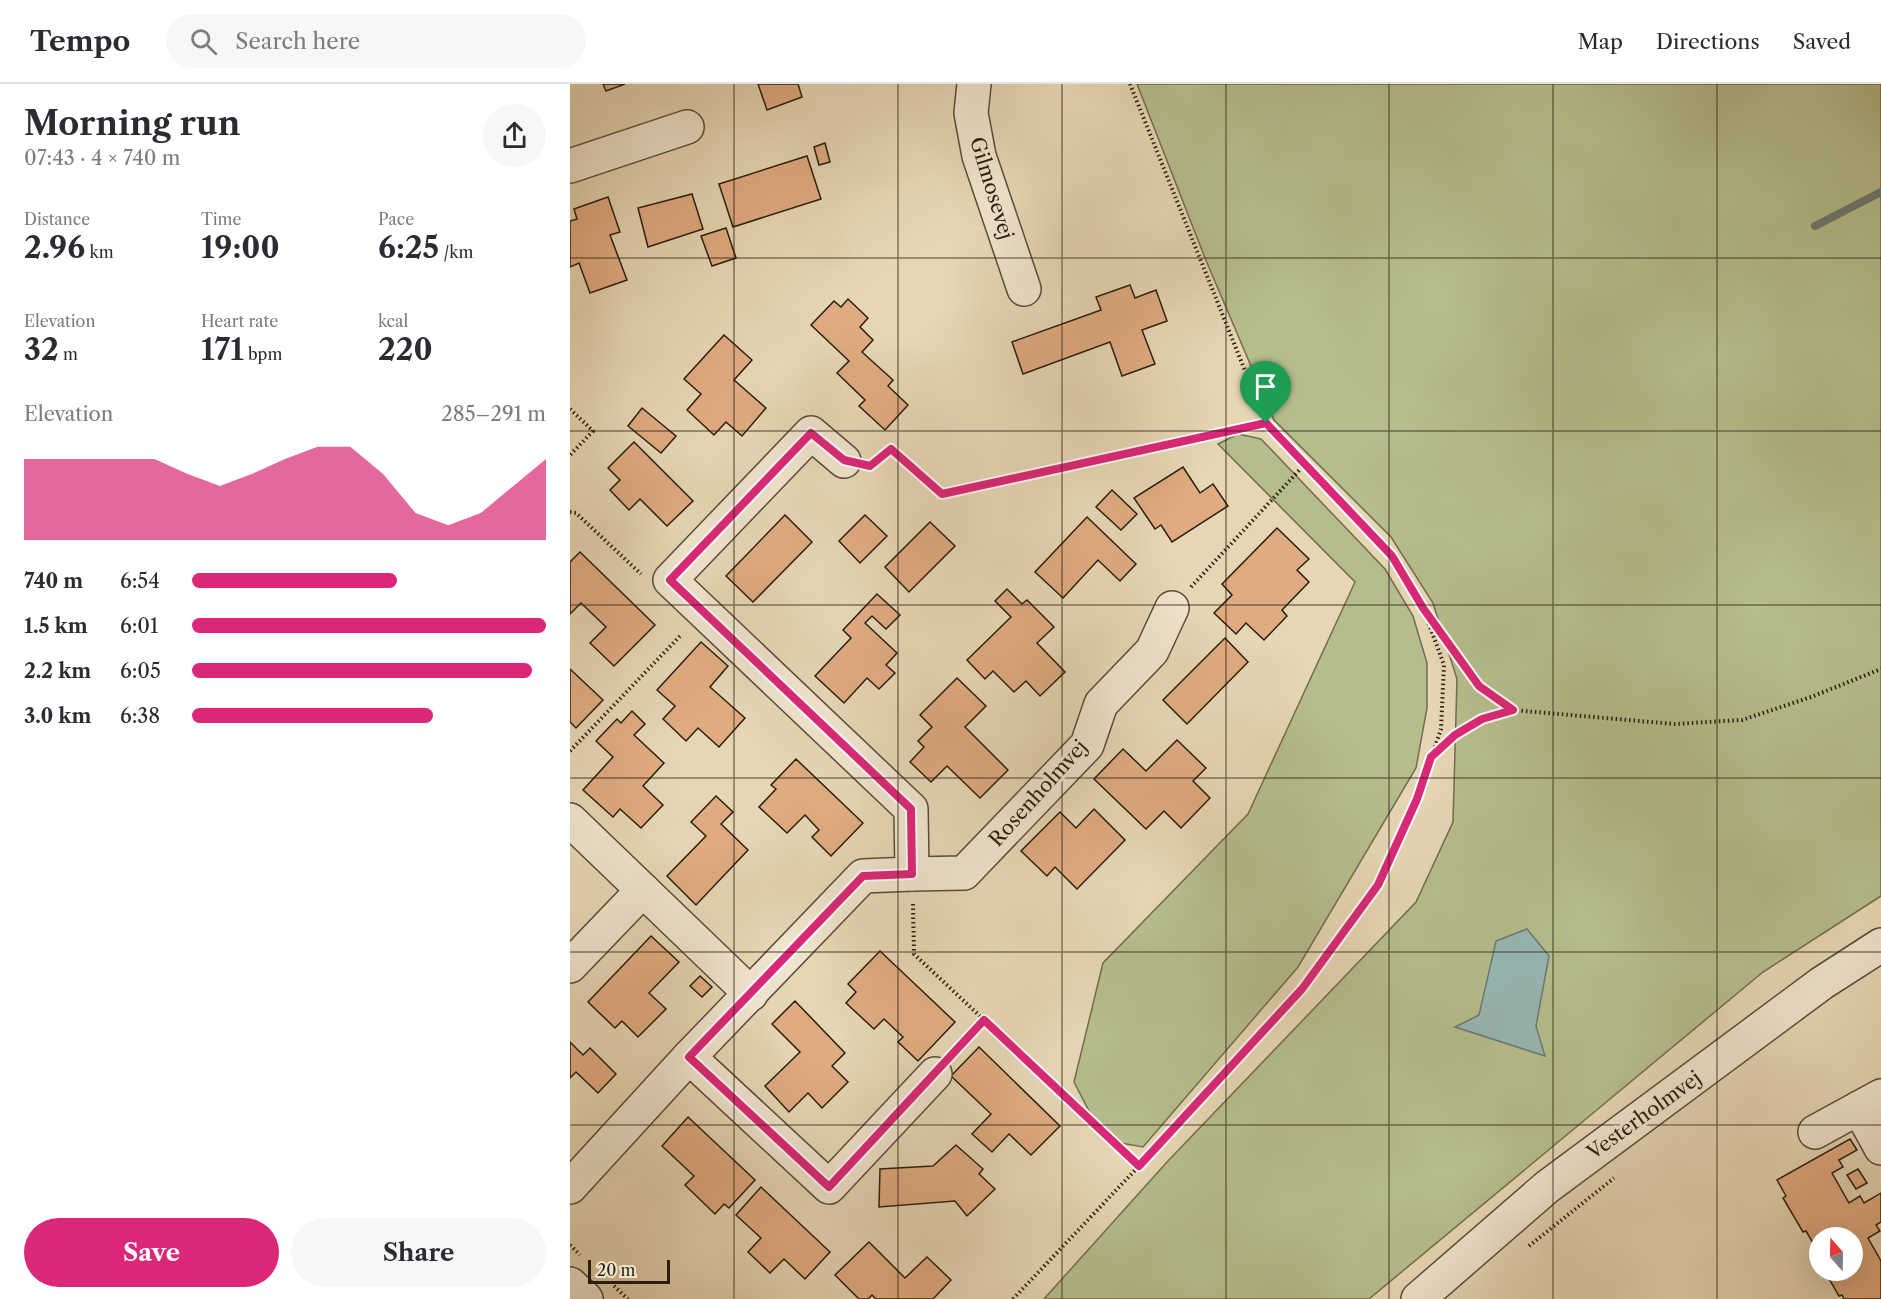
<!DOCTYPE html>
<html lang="en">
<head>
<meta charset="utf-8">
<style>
  :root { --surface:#fff; --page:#f7f7f7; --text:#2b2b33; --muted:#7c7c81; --line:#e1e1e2; --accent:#db2777 }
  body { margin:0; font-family:"Libre Caslon Text",serif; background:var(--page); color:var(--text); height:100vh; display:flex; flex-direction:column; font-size:22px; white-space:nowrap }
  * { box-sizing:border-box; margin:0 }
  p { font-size:20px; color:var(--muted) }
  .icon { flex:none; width:33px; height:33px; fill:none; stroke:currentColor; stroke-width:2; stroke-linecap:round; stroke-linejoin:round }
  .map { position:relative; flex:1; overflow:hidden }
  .sheet { display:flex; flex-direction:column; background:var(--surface); width:570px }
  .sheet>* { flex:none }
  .needle { width:39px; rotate:340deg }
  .tools { position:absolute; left:1239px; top:1143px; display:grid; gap:12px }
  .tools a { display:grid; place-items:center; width:54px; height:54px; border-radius:50%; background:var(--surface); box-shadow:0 6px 24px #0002; font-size:30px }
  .scale { position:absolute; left:18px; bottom:15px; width:82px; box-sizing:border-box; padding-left:6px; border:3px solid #2a1e0e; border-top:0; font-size:16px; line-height:21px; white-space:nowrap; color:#2a1e0e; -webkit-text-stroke:4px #efe4ce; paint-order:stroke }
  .pin { position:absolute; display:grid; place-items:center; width:51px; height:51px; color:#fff; margin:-62px -26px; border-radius:50% 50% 50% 0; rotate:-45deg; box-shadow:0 0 6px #0007 }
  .pin .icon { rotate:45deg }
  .round { display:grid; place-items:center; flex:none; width:63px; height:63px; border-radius:32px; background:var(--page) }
  .head { display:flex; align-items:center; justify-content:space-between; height:102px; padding:0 24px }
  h1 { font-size:33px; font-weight:700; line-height:45px }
  .metrics { display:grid; grid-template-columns:repeat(3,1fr); gap:9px; height:102px; padding:6px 24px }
  .metrics div { display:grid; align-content:center }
  .metrics b { font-size:30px; font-weight:700 }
  .metrics small { font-size:16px; font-weight:400 }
  .metrics p { font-size:16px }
  .chart { height:168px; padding:12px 24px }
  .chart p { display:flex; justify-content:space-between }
  .chart svg { width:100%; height:108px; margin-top:6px; fill:var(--accent); opacity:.7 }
  .cta { display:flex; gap:12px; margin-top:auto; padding:12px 24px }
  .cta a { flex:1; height:69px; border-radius:36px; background:var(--accent); color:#fff; font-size:24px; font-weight:700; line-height:69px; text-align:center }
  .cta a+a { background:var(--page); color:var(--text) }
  ul { padding:0 24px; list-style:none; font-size:20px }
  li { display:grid; grid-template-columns:96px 72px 1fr; align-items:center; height:45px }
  li i { height:15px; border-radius:8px; background:var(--accent) }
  header { display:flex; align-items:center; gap:36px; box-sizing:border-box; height:84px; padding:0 30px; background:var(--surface); border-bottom:2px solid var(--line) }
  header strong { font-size:28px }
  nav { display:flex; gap:33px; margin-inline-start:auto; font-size:21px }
  .search { width:420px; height:54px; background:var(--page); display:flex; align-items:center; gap:15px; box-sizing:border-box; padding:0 21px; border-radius:33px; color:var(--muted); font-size:22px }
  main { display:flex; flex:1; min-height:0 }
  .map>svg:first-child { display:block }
  .green { fill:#b6bd8c; stroke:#706e4d; stroke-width:1.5 }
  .water { fill:#97b7b4; stroke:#6b7a72; stroke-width:1.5 }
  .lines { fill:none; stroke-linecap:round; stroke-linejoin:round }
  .stream { stroke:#6b7a72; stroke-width:8 }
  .building { fill:#e0ab81; stroke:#2a1e0e; stroke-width:1.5 }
  .minor-casing { stroke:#594c38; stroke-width:36 }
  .path { stroke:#2a1e0e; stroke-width:4; stroke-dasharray:1.5 3; stroke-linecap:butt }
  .minor { stroke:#efe4ce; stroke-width:33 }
  .route-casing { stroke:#fff; stroke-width:12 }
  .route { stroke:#db2777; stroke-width:8 }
  .grid { fill:none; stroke:#2a1e0e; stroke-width:1.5; stroke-opacity:0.55 }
  .labels { text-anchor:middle; stroke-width:6; stroke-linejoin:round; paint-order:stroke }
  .street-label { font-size:20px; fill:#2a1e0e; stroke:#efe4ce }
</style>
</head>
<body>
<header>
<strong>Tempo</strong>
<div class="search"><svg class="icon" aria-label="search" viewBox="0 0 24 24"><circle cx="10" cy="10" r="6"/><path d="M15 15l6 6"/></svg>Search here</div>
<nav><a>Map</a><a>Directions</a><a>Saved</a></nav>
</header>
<main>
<section class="sheet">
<div class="head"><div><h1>Morning run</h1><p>07:43 · 4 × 740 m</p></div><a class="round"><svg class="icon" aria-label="share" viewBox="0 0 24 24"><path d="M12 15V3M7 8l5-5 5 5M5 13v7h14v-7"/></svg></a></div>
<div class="metrics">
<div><p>Distance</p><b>2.96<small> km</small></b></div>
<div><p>Time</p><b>19:00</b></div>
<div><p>Pace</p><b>6:25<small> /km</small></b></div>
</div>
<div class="metrics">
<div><p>Elevation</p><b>32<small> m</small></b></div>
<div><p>Heart rate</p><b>171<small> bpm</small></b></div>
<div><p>kcal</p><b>220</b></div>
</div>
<div class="chart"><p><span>Elevation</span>285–291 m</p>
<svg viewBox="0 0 160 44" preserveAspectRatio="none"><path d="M0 44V11L10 11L20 11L30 11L40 11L50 17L60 22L70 17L80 11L90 6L100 6L110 17L120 33L130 38L140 33L150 22L160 11V44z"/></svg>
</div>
<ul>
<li><b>740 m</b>6:54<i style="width:58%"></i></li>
<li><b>1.5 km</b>6:01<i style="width:100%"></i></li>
<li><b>2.2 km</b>6:05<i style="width:96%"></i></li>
<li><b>3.0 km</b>6:38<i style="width:68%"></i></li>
</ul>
<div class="cta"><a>Save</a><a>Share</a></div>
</section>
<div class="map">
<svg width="1311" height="1215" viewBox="0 0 1311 1215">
  <rect width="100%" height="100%" fill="#e6d6b4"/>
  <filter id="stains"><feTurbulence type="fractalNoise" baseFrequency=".00333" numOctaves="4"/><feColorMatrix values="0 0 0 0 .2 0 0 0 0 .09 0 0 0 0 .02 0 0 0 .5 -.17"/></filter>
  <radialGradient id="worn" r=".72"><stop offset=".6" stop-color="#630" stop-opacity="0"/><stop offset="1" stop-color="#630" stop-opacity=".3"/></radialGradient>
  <!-- green -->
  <g class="green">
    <path d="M567 0H1311V812L1193 888 799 1215H474L597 1078 846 818 883 738 887 595 863 519 821 453 704 336 635 174Z"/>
    <path d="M668 350 691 355 815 485 843 532 857 579V624L846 684 728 883 573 1063 534 1056 504 998 533 879 678 730 785 498 648 360Z"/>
  </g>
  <!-- water -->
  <path class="water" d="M957 845 979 872 966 942 975 972 885 943 909 931 926 857Z"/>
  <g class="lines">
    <!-- stream -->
    <path class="stream" d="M1245 142 1311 108"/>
  </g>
  <!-- building -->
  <g class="building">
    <path d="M33 0H55L36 7Z"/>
    <path d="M188 0H228L232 13 197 26Z"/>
    <path d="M255 59 260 78 249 81 244 63Z"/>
    <path d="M237 72 251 115 163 143 149 100Z"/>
    <path d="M122 110 133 145 78 163 68 124Z"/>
    <path d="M38 113 50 148 40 151 57 196 20 209 9 179 0 183V137L7 135 4 125Z"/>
    <path d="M156 144 166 174 142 182 131 152Z"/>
    <path d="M560 201 565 214 586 206 597 237 572 246 585 280 552 292 540 258 453 290 442 258 531 226 526 213Z"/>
    <path d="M278 215 298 234 290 243 303 256 292 268 323 296 318 302 338 321 315 346 289 322 295 316 267 289 279 277 241 241 264 217 271 223Z"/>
    <path d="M154 251 182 276 164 296 196 324 172 352 156 338 144 351 117 326 131 310 114 295Z"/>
    <path d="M72 324 106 352 91 369 58 342Z"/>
    <path d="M64 358 123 417 97 442 70 415 59 426 40 406 50 396 38 384Z"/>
    <path d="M613 383 630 409 643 400 658 422 602 458 591 441 585 445 564 414Z"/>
    <path d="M542 406 567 430 551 446 526 423Z"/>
    <path d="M215 431 242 458 183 518 156 492Z"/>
    <path d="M295 431 317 452 290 479 269 457Z"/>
    <path d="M517 433 566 480 550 497 528 476 493 514 465 488Z"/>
    <path d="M360 438 385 462 339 508 315 483Z"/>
    <path d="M707 444 739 475 727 486 739 498 712 526 717 532 694 556 676 539 666 550 644 529 662 511 652 500Z"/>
    <path d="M10 468 85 541 44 582 20 559 36 543 11 519 0 530V478Z"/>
    <path d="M437 505 452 520 457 516 484 543 467 559 495 588 470 612 456 597 444 608 423 587 415 595 397 576 441 533 425 517Z"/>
    <path d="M307 510 330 531 316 545 302 532 295 539 327 569 316 581 325 589 309 605 297 594 274 619 245 592 281 554 273 546Z"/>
    <path d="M655 554 678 578 617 640 593 616Z"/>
    <path d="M131 558 158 582 140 603 175 634 149 663 128 644 116 657 93 635 105 622 87 606Z"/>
    <path d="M0 585 33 616 6 644 0 638Z"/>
    <path d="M387 594 416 622 395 643 438 686 410 714 377 682 361 698 340 678 354 663 348 657 362 643 350 631Z"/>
    <path d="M62 627 75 640 64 651 94 679 73 702 93 721 71 744 50 725 43 733 13 706 43 673 26 657 47 635 51 639Z"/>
    <path d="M607 656 636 684 623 697 640 714 611 744 594 727 576 745 524 695 553 665 576 687Z"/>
    <path d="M226 675 293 739 261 772 242 753 249 746 235 731 217 749 189 723 206 705 201 701Z"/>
    <path d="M146 712 163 728 151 740 178 766 126 821 97 792 136 752 121 738Z"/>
    <path d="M524 725 555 756 507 805 485 783 477 792 451 767 490 728 506 744Z"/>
    <path d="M81 852 109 878 79 909 96 925 68 953 52 937 45 944 18 918Z"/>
    <path d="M310 867 385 938 348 977 328 958 333 953 314 935 304 945 276 919 286 908 278 900Z"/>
    <path d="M130 892 142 903 132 913 120 902Z"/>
    <path d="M225 917 275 969 262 982 278 998 252 1024 238 1009 219 1028 195 1002 230 968 202 940Z"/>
    <path d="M0 958 13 971 20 964 46 990 28 1009 6 988 0 994Z"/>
    <path d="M409 963 490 1042 461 1071 439 1050 422 1068 402 1050 421 1030 381 992Z"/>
    <path d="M118 1033 185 1096 159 1124 154 1120 145 1130 115 1101 124 1092 92 1062Z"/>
    <path d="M1280 1055 1287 1066 1269 1076 1273 1083 1262 1089 1279 1119 1290 1112 1294 1119 1311 1109V1138L1306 1141 1310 1147 1298 1154 1311 1177V1215H1274L1272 1211 1269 1212 1254 1186H1282V1154H1250V1171L1236 1147 1233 1148 1213 1114 1216 1112 1207 1096Z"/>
    <path d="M386 1061 413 1085 409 1090 425 1105 397 1132 385 1117 309 1123 310 1085 363 1082Z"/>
    <path d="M1288 1085 1297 1099 1286 1105 1277 1091Z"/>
    <path d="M191 1103 260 1168 235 1195 214 1175 200 1189 178 1168 191 1154 166 1131Z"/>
    <path d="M299 1158 335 1194 357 1173 381 1196 363 1215H306L302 1211 298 1215H289L265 1191Z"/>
  </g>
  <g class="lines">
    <!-- minor casing -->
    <g class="minor-casing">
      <g id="minor">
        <path d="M404 0 401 29 409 72 454 205"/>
        <path d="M0 82 117 43"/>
        <path d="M274 377 241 349 100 496 341 725 342 790 394 789 517 661 531 620 582 567 602 524"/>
        <path d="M0 736 181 910"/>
        <path d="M0 882 73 806"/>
        <path d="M119 973 259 1103 365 990"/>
        <path d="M1289 1024 1311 1064"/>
        <path d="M1245 1048 1311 1012"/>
        <path d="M0 1103 119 973 293 792 342 790"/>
        <path d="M0 1200 16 1215"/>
        <path d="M848 1215 977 1103 1252 899 1311 861"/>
      </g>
    </g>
    <!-- path -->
    <g class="path">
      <path d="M0 325 23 347 0 371"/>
      <path d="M303 380 321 365 372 410 696 339"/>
      <path d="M0 428 6 429 71 490"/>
      <path d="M621 503 735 380"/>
      <path d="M857 529 909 601 943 626 1104 640 1172 636 1241 613 1311 585"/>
      <path d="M0 667 112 550"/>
      <path d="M862 672C890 647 906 637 942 626"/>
      <path d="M343 820 344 870 569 1082"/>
      <path d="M384 969 414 936"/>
      <path d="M0 1161 10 1171"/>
      <path d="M959 1162 1044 1094"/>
      <path d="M44 1202 58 1215"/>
      <path d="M443 1215 569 1082 732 905 808 801 847 715 871 645 874 581 853 524 822 472 696 339 560 0"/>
    </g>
    <!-- minor -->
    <use href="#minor" class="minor"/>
  </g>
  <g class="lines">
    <!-- route casing -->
    <g class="route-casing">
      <path id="route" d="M696 339 822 472 853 524 909 602 943 626 912 635 885 651 861 673 847 715 808 801 732 905 569 1082 414 936 259 1103 119 973 293 792 342 790 341 725 100 496 241 349 274 376 300 382 321 365 372 410Z"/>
    </g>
    <!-- route -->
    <use href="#route" class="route"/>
  </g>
  <!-- grid -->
  <path class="grid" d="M164 0V1215M328 0V1215M492 0V1215M656 0V1215M819 0V1215M983 0V1215M1147 0V1215M0 174H1311M0 347H1311M0 521H1311M0 694H1311M0 868H1311M0 1041H1311"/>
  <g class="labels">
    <!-- street labels -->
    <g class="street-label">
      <text transform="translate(422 104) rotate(73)" y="7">Gilmosevej</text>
      <text transform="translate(468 709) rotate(-48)" y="7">Rosenholmvej</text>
      <text transform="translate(1074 1031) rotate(-36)" y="7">Vesterholmvej</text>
    </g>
  </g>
  <rect width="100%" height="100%" filter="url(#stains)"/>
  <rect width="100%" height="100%" fill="url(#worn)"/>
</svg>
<div class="tools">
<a><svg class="needle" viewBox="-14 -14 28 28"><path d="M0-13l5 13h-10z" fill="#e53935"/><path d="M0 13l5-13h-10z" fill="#7c7c81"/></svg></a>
</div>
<div class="scale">20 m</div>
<div class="pin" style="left:696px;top:339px;background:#1e9e55"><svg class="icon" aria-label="arrive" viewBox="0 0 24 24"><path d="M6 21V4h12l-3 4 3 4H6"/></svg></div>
</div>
</main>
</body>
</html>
